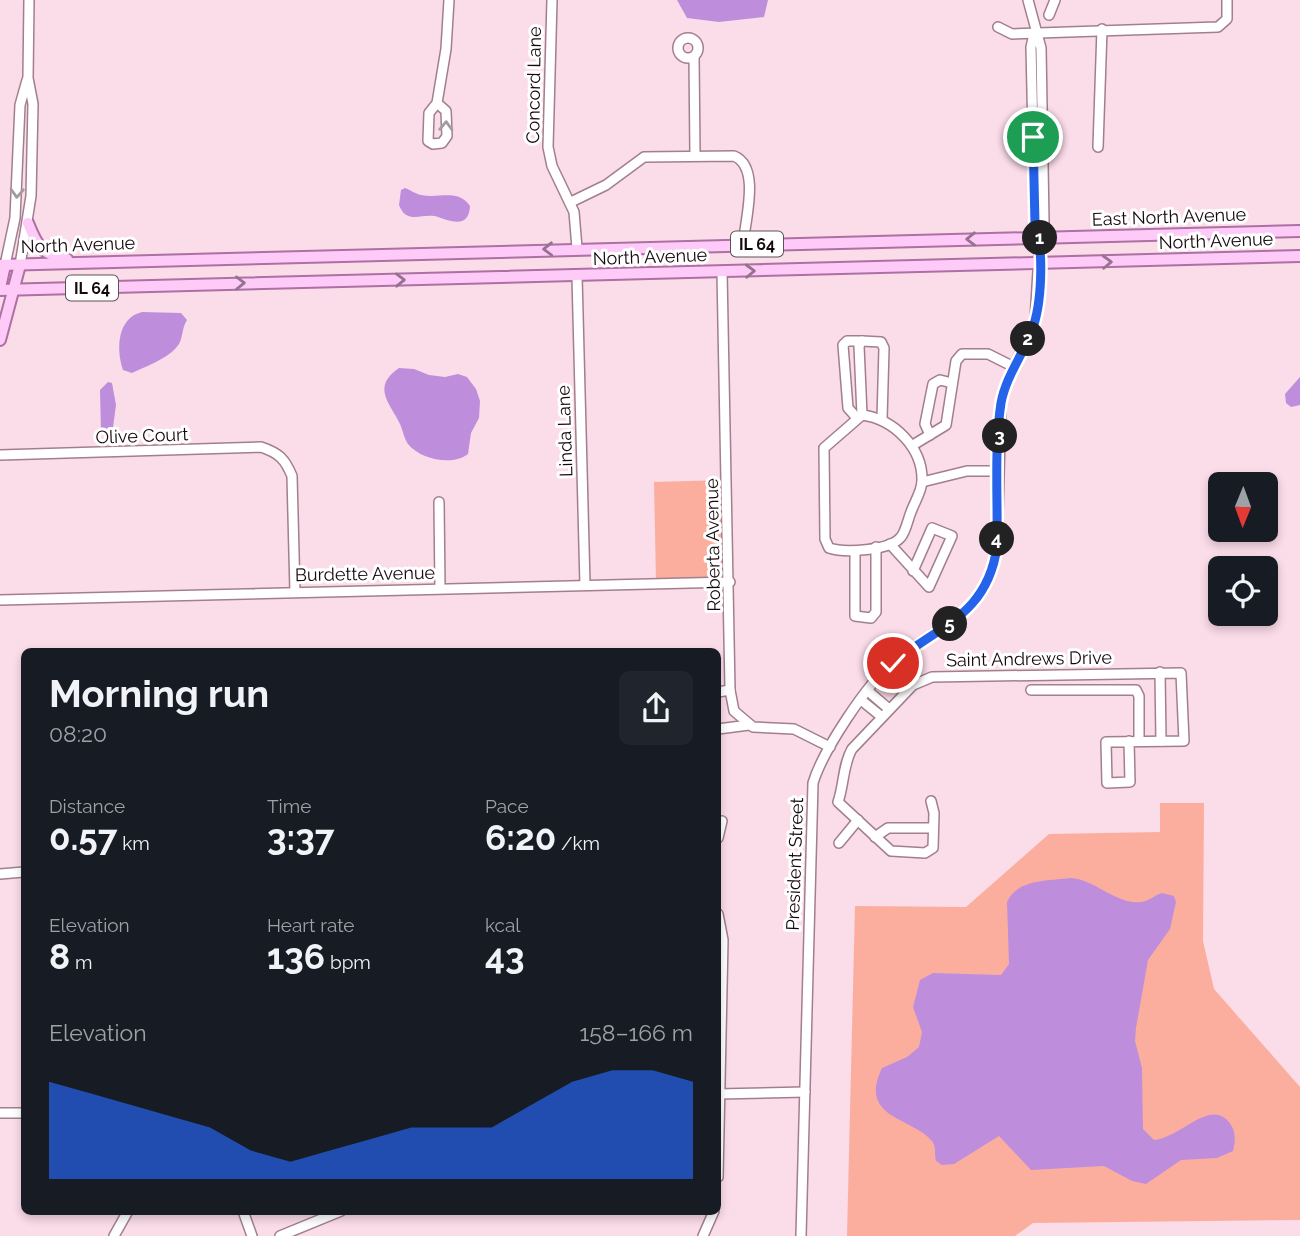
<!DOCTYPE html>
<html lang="en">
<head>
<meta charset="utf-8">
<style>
  :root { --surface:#171b24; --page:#20242c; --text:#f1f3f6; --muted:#9ea1a6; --accent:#2563eb }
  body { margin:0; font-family:Raleway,sans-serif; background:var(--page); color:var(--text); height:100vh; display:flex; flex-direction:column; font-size:26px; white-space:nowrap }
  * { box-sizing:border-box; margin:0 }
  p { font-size:23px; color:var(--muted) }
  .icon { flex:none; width:38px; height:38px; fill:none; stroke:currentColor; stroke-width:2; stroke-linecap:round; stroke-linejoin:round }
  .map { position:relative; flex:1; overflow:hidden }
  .details { position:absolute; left:21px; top:648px; width:700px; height:567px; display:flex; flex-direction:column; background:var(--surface); border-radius:10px; box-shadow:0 4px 10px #0003 }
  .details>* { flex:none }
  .needle { width:46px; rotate:181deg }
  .buttons { position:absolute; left:1208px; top:472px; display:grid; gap:14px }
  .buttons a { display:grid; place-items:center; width:70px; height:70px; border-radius:10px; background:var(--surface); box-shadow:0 4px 10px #0003; font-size:35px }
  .pin { position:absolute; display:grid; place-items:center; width:60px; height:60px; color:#fff; margin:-30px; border:4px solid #fff; border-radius:50%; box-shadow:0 2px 7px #0007 }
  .km { position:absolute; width:35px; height:35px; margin:-18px; border-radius:50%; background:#222; color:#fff; font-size:19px; line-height:35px; text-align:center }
  .round { display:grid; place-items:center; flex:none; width:74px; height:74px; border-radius:10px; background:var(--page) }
  .head { display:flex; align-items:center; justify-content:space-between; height:119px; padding:0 28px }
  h1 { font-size:38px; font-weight:700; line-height:52px }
  .stats { display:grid; grid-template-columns:repeat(3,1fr); gap:10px; height:119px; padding:7px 28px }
  .stats div { display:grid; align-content:center }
  .stats b { font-size:35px; font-weight:700 }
  .stats small { font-size:19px; font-weight:400 }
  .stats p { font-size:19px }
  .chart { height:196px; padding:14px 28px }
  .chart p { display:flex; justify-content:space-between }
  .chart svg { width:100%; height:126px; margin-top:7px; fill:var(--accent); opacity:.7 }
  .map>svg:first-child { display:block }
  .green { fill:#fcae9e }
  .water { fill:#be8edd }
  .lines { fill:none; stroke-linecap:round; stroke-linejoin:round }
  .minor-casing { stroke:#a27f8e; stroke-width:12 }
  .major-casing { stroke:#ac70a2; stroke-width:14 }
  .minor { stroke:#fff; stroke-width:9 }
  .major { stroke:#fecbf8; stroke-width:10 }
  .oneway { stroke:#a19c9e }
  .oneway2 { stroke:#95738e }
  .route-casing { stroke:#fff; stroke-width:14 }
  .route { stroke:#2563eb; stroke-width:9 }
  .labels { text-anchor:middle; stroke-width:6; stroke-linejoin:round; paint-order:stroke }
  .shield { fill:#fff; stroke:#5a5256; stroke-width:2 }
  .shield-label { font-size:16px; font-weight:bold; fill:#14080d }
  .street-label { font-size:18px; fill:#14080d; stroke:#fff }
</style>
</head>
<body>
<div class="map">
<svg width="1300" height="1236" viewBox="0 0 1300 1236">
  <rect width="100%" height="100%" fill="#fbdce9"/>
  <!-- green -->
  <g class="green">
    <path d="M726 480 728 580 656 582 654 482Z"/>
    <path d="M1160 803H1204L1203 941 1214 989 1300 1087V1220L1033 1223 1015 1236H847L855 906 966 907 1049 834 1160 832Z"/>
  </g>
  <!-- water -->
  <g class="water">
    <path d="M677 0H768L764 17 719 22 687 18Z"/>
    <path d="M405 188C410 190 416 194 421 195 439 199 458 188 470 206 469 228 452 222 438 217 423 212 407 226 399 205L401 190Z"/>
    <path d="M142 312 181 313 187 320C182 328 183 335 180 342 174 356 145 367 132 373L123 370C116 349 117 318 142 312Z"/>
    <path d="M399 368 414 369 429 375 445 377 458 374 467 377 476 389 480 401 479 418 471 433 468 454C453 466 421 460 408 444 404 438 403 431 400 424 390 403 371 387 399 368Z"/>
    <path d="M1300 377V405L1291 407 1286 403 1285 394Z"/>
    <path d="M108 382 112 383 116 405 112 435 101 432 100 390Z"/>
    <path d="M1070 878C1095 879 1116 905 1141 902 1149 901 1155 895 1162 893L1174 896 1176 902 1170 929 1148 960 1136 1028 1135 1041 1142 1068 1143 1129 1154 1140C1179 1138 1207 1102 1226 1119 1236 1128 1236 1139 1233 1151L1217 1158 1181 1160 1146 1184 1132 1181 1104 1166 1031 1170 999 1136 954 1164 942 1165 936 1161C934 1154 937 1146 931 1140 910 1117 858 1118 882 1068L907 1057 919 1047 922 1032 913 1007 920 980 933 973 1001 975 1009 964 1007 902C1017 879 1048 881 1070 878Z"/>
  </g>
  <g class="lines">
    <!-- minor casing -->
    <g class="minor-casing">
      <g id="minor">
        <path d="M552 0 548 147 552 166 574 212 577 248"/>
        <path d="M1049 15 1055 0"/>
        <path d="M998 27 1012 34 1218 27 1227 19V0"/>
        <path d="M1034 34 1031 47 1035 224 1039 236"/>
        <circle cx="688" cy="48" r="10"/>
        <path d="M694 57 695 155"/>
        <path d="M437 103 446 111 447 136 442 143 433 144 428 141 429 113 437 103 446 49 449 0"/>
        <path d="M1098 147 1102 29"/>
        <path d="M571 202 606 185 644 157 734 156C761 167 745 220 743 245"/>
        <path d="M5 265 15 218 20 105 27 80"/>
        <path d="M20 265 31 196 33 104 28 78 29 0"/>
        <path d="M722 272 730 690 734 711 753 727 794 729 830 747"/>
        <path d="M577 276 585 585"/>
        <path d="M862 415C894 419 923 448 922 481 922 491 914 503 911 512 908 519 906 531 901 537 890 551 844 553 829 548L825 539 824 448Z"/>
        <path d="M862 415 859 346 862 341 881 342 884 348 882 419"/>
        <path d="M857 418 848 408 843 345 847 341H862"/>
        <path d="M930 435 925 424 933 384 940 380 952 383"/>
        <path d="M913 445 946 425 956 361 962 354H988L1014 367"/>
        <path d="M0 455 261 447C279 453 285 459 292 476L295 592"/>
        <path d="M922 482 967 471H999"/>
        <path d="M439 502 440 588"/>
        <path d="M890 544 929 587 952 536 932 528 913 571"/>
        <path d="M855 552V616L871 618 876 612V547"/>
        <path d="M0 600 730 582"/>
        <path d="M1160 672 1161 741"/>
        <path d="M1031 690H1136L1139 696V741"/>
        <path d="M868 691 889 709"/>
        <path d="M718 692 730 690"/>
        <path d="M861 700 882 717"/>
        <path d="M718 729 749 725"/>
        <path d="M931 801 934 813 933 848 925 853 891 851 838 802C844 785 843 764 852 749L913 685 932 677 1181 673 1184 741 1106 742 1107 783 1130 782 1129 741"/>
        <path d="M875 837 888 828H933"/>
        <path d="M718 838 722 821"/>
        <path d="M839 843 858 820"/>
        <path d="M0 874 24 872"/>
        <path d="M718 914 723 940 718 1177"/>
        <path d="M718 1094 805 1092"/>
        <path d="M0 1113H24"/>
        <path d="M243 1211 252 1236"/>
        <path d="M114 1236 128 1211"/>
        <path d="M280 1236 341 1211"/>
        <path d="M703 1236 714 1211"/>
        <path d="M801 1236 813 783C823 750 867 684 893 662 940 623 987 616 997 547L1001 403 1008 380 1035 320 1040 238 1044 222 1041 48 1028 0"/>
      </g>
    </g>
    <!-- major casing -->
    <g class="major-casing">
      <g id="major">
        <path d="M28 223C37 246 42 255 67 259"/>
        <path d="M0 265 1300 231"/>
        <path d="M0 288 5 265"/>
        <path d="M0 290 1300 256"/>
        <path d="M0 340 20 265"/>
      </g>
    </g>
    <!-- minor -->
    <use href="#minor" class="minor"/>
    <!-- major -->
    <use href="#major" class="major"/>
  </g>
  <!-- one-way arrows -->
  <defs><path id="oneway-chevron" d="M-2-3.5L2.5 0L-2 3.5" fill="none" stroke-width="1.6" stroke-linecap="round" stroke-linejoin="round" transform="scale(1.75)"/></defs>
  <g class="oneway">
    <use href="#oneway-chevron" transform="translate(446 126) rotate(-88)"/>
    <use href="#oneway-chevron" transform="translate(17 193) rotate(93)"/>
  </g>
  <g class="oneway2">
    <use href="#oneway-chevron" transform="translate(971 239) rotate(179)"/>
    <use href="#oneway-chevron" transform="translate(548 249) rotate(179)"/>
    <use href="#oneway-chevron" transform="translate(1107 262) rotate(-2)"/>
    <use href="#oneway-chevron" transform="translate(750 271) rotate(-2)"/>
    <use href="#oneway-chevron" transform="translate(400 280) rotate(-1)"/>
    <use href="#oneway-chevron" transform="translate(240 283) rotate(-1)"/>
  </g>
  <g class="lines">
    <!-- route casing -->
    <g class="route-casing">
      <path id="route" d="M893 663C940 625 987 615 997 547 998 500 994 449 1001 403 1006 376 1023 355 1032 330 1042 304 1044 250 1035 224L1033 137"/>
    </g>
    <!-- route -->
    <use href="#route" class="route"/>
  </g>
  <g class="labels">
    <!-- shield labels -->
    <g class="shield">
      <rect x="731" y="231.5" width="52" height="25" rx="5"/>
      <rect x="66" y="275.5" width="52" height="25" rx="5"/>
    </g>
    <g class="shield-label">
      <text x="757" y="250">IL 64</text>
      <text x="92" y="294">IL 64</text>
    </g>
    <!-- street labels -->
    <g class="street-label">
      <text transform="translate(534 85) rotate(-89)" y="6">Concord Lane</text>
      <text transform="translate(1169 217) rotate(-2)" y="6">East North Avenue</text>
      <text transform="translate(1216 241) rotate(-2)" y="6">North Avenue</text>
      <text transform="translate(78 245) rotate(-2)" y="6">North Avenue</text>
      <text transform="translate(650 257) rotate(-2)" y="6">North Avenue</text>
      <text transform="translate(565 431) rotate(-92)" y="6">Linda Lane</text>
      <text transform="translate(142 436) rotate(-2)" y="6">Olive Court</text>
      <text transform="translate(713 545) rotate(-91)" y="6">Roberta Avenue</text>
      <text transform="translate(365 574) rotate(-1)" y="6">Burdette Avenue</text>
      <text transform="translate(1029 659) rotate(-1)" y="6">Saint Andrews Drive</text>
      <text transform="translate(795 864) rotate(-88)" y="6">President Street</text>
    </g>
  </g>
</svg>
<div class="buttons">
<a><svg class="needle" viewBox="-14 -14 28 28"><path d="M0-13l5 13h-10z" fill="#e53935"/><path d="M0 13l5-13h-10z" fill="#9ea1a6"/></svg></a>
<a><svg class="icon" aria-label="locate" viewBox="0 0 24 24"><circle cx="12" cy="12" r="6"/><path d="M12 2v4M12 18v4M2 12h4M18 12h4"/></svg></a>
</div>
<div class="pin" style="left:1033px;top:137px;background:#1e9e55"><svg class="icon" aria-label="arrive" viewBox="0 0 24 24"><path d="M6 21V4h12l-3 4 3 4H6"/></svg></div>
<div class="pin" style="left:893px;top:663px;background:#d93025"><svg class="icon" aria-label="check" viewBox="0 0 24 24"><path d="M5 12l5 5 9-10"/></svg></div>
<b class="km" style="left:1040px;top:238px">1</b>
<b class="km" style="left:1028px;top:339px">2</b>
<b class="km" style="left:1000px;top:436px">3</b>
<b class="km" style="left:997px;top:539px">4</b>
<b class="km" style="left:950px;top:624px">5</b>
<section class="details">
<div class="head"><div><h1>Morning run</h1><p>08:20</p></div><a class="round"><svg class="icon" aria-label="share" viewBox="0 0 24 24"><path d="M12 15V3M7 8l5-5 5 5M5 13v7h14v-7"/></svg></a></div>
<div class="stats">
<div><p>Distance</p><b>0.57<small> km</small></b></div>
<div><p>Time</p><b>3:37</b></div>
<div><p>Pace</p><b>6:20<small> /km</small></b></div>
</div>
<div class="stats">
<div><p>Elevation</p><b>8<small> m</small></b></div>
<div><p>Heart rate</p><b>136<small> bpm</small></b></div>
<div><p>kcal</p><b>43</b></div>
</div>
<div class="chart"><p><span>Elevation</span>158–166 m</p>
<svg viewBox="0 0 160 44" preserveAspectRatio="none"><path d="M0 44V10L10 14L20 18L30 22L40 26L50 34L60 38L70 34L80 30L90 26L100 26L110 26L120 18L130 10L140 6L150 6L160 10V44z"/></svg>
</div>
</section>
</div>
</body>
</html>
